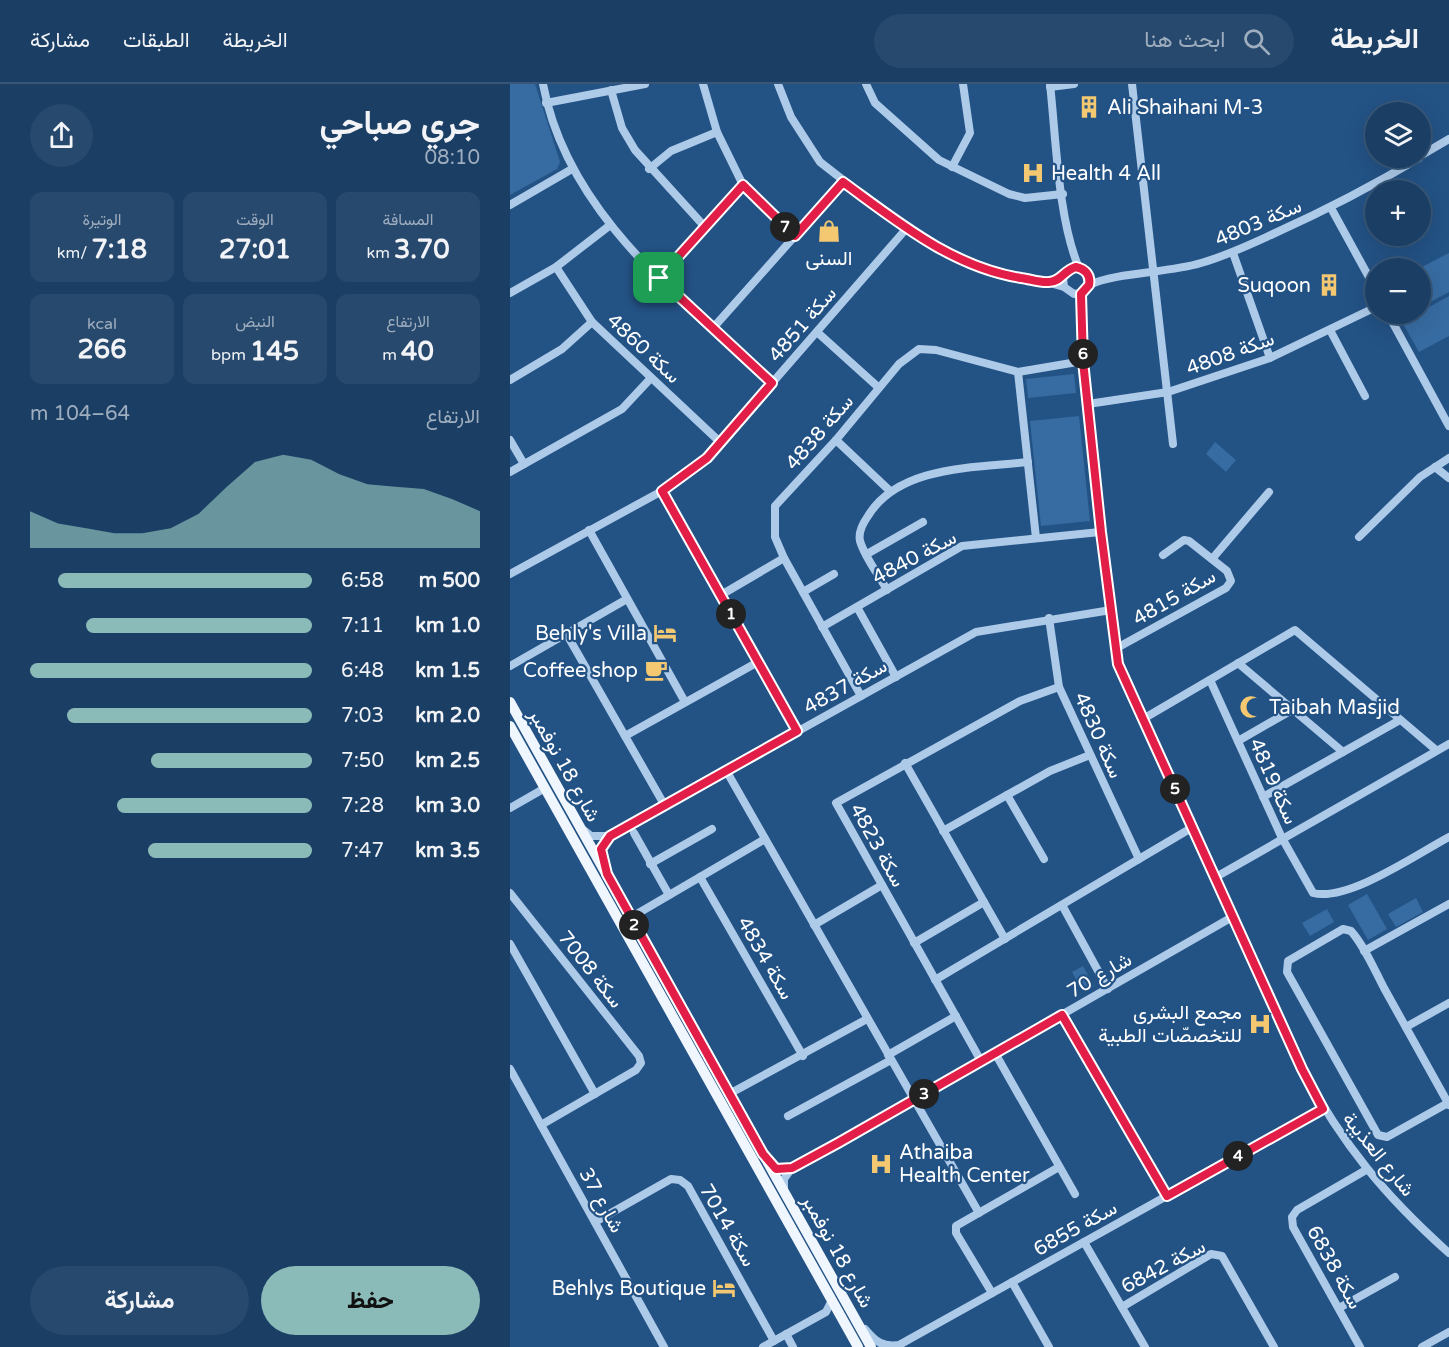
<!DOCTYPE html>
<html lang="ar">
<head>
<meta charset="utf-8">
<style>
  :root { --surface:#1a3e64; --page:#27496d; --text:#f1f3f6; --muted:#9faebf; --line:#385778; --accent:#8bbbb9 }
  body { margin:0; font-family:"Varela Round",Vazirmatn,sans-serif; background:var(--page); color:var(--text); direction:rtl; height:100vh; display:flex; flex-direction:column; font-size:22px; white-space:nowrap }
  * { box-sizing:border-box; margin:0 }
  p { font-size:20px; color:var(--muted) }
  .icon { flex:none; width:33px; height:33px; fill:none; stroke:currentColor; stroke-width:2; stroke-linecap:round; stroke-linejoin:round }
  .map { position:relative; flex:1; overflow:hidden; direction:ltr }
  .details { display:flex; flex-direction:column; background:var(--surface); width:510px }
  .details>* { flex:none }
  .fabs { position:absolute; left:855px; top:18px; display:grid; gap:12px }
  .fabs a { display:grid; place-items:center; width:66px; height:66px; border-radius:50%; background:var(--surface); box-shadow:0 6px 24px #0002,0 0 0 2px var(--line); font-size:30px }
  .pin { position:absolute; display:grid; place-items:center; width:51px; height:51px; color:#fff; margin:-26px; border-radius:12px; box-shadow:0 3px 9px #0006 }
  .km { position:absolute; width:30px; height:30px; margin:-15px; border-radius:50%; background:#222; color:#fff; font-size:16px; line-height:30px; text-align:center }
  .round { display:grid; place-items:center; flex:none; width:63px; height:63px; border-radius:32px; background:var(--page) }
  .headline { display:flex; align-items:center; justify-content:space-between; height:102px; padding:0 30px }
  h1 { font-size:33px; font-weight:700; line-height:45px }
  .metrics { display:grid; grid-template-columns:repeat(3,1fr); gap:9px; height:102px; padding:6px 30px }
  .metrics div { display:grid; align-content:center; border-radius:12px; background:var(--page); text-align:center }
  .metrics b { font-size:26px; font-weight:700 }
  .metrics small { font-size:16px; font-weight:400 }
  .metrics p { font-size:16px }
  .chart { height:168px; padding:12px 30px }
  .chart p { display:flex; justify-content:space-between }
  .chart svg { width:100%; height:108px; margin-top:6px; fill:var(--accent); opacity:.7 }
  .cta { display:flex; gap:12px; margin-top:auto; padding:12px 30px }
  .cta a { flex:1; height:69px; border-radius:36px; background:var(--accent); color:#111; font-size:24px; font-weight:700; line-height:69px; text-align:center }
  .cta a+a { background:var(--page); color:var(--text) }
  ul { padding:0 30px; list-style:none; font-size:20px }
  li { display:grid; grid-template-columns:96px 72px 1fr; align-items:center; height:45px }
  li i { height:15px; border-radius:8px; background:var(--accent) }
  header { display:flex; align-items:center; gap:36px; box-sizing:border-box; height:84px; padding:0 30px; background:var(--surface); border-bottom:2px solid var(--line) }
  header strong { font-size:28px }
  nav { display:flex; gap:33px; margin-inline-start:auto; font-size:21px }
  .search { width:420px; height:54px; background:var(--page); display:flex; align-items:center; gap:15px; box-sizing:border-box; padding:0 21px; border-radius:33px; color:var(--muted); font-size:22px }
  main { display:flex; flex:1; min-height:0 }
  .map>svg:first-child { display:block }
  .green { fill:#376ca2 }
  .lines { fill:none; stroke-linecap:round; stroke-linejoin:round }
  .minor { stroke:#adcae9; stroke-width:8 }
  .major { stroke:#eff6fe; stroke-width:10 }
  .route-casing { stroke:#fff; stroke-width:12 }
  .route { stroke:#e11d48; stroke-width:8 }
  .labels { text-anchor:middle; stroke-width:4.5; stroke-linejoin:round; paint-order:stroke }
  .poi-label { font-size:20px; fill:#fff; stroke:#235285; text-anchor:end }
  .street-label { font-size:20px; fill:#fff; stroke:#235285 }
</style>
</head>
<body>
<header>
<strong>الخريطة</strong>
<div class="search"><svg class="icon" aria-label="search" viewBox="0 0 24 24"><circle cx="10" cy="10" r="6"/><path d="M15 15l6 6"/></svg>ابحث هنا</div>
<nav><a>الخريطة</a><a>الطبقات</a><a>مشاركة</a></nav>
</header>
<main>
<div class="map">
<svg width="939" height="1263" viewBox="0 0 939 1263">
  <rect width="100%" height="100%" fill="#235285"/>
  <!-- green -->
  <g class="green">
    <path d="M0 0H25L50 78 47 85 0 111Z"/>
    <path d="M939 169V208L911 223 910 184Z"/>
    <path d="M939 212V252L909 268 892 238Z"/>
    <path d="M564 290 566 309 518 314 516 295Z"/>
    <path d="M569 332 580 437 531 442 520 337Z"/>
    <path d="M705 358 726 376 716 388 696 370Z"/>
    <path d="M857 810 877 845 858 856 838 821Z"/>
    <path d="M906 814 913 828 886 843 878 830Z"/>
    <path d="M817 825 824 838 800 852 792 839Z"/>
    <path d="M573 882 584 902 573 908 562 888Z"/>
  </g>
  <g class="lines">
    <!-- minor -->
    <g class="minor">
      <path d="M33 0C57 130 171 214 262 299"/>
      <path d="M193 0 207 48 233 101 284 152"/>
      <path d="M268 0 281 33 310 78 396 145 442 172 476 186 540 199 554 203 564 210 571 209 577 205 578 190 569 184 560 185 553 194 554 203"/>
      <path d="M356 0 365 19 429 76 499 110 515 114 553 110"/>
      <path d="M540 0C546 54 548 135 569 184"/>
      <path d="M622 0 663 360"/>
      <path d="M540 3 564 0"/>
      <path d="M101 6 112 44 125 66 195 143"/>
      <path d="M36 19 135 0"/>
      <path d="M910 72 939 55"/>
      <path d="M442 83 460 49 453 0"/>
      <path d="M139 85 161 67 207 48"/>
      <path d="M0 121 62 85"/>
      <path d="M821 124 866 206"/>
      <path d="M723 169 760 274"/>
      <path d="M46 183 82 238 211 359"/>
      <path d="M149 194 233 101"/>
      <path d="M579 201C607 188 658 189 691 179 716 172 739 161 763 150 814 127 861 103 909 74"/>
      <path d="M0 209 46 183 99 142"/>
      <path d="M571 209 573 277 590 448 608 580 792 985C833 1061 875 1112 939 1169"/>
      <path d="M878 230 939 342"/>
      <path d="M203 244 333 98"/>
      <path d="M820 246 855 312"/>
      <path d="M307 248 368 303"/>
      <path d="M508 288 526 454"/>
      <path d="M0 296 52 265 82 238"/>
      <path d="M578 320 658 308 760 274 866 223"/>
      <path d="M0 356 14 380"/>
      <path d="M326 356 380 407"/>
      <path d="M925 383 939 394"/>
      <path d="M0 388 112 325 141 294"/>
      <path d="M152 407 287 647"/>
      <path d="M79 446 175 618"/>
      <path d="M849 453 910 393 939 374"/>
      <path d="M357 470 413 438"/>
      <path d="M702 475 759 408"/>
      <path d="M0 490 152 407 197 374 396 145"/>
      <path d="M377 506C369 491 355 474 350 457 348 448 353 439 358 432 389 381 466 384 518 378"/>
      <path d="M293 508 324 490"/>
      <path d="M211 511 274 474"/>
      <path d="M347 523 386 593"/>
      <path d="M539 534 549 603 629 775"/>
      <path d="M312 543 452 462 590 448"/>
      <path d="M56 549 155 722"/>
      <path d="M605 565 716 504 721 497 717 487 679 457 674 456 653 471"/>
      <path d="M728 579 833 668"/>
      <path d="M0 582 117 515"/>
      <path d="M700 596 772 754 803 809C838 818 907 770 939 753"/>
      <path d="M351 612 274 474 265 453V422L326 356 389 280 409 265 426 266 508 288 573 277"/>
      <path d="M633 635 785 546 926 666"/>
      <path d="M115 652 248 578"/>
      <path d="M728 657 782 626"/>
      <path d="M395 679 495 855"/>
      <path d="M217 688 469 1129"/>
      <path d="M497 711 534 775"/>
      <path d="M753 713 890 636"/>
      <path d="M0 724 35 704"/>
      <path d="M75 747 81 752H100L466 548 601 526"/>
      <path d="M433 747 540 687 580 671"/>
      <path d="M124 749 159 811"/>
      <path d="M140 780 202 745"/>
      <path d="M94 781 91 765 100 752"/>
      <path d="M190 793 293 972"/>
      <path d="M706 793 939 660"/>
      <path d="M0 809 129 972 131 979 126 986 31 1041"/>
      <path d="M552 821 598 905"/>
      <path d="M120 834 255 755"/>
      <path d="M304 841 372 801"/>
      <path d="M404 859 474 818"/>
      <path d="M0 860 85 1010"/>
      <path d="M854 867 939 820"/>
      <path d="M425 896 683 743"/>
      <path d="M552 931 657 1112"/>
      <path d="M896 943 939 919"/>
      <path d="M485 969 565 1110"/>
      <path d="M378 971 446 932"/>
      <path d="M471 977 326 719 510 617 549 603"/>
      <path d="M0 985 154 1263"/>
      <path d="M219 1010 357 935"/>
      <path d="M939 1018 938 1019 877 1053 868 1051 777 888 778 877 833 845 841 847C855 863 864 885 874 904 895 942 916 980 938 1019L939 1021"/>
      <path d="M278 1032 381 976"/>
      <path d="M262 1080 266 1085 282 1084 328 1059 724 832"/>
      <path d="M274 1107V1095L282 1084"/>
      <path d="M85 1138 161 1095 170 1096 178 1102 264 1257"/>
      <path d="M574 1158 635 1263"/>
      <path d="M502 1198 539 1263"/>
      <path d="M482 1209 446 1149V1142L549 1083"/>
      <path d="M612 1223 701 1170 712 1172 764 1263"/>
      <path d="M829 1224 885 1193"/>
      <path d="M355 1245C366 1258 372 1263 389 1261L813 1025"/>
      <path d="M276 1250 283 1263"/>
      <path d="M253 1263 316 1228 322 1216"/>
      <path d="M850 1263 783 1143 782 1133 787 1126 856 1086"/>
      <path d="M912 1263 939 1248"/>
    </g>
    <!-- major -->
    <g class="major">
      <path d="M0 618 361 1263"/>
      <path d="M0 642 348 1263"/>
    </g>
  </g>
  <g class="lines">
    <!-- route casing -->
    <g class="route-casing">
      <path id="route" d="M333 98C388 138 442 183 511 194 520 195 530 199 539 198 551 198 554 186 566 183 575 185 581 191 579 201L571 210 573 277 591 448 608 580 792 985 813 1025 657 1112 552 931 328 1059 282 1084 266 1085 253 1070 97 790 91 765 100 752 287 647 152 407 197 374 262 299 149 194 233 101 285 152Z"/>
    </g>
    <!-- route -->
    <use href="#route" class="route"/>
  </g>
  <!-- icons -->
  <defs>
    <g id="building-bare" transform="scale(1.8)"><path d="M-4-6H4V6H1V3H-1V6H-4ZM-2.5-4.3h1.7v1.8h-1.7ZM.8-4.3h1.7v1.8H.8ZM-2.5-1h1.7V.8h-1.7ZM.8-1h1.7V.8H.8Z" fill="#f4c870" stroke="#235285" stroke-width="2.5" paint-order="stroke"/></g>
    <g id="hospital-bare" transform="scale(1.8)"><path d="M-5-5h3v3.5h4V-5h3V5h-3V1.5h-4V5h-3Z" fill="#f4c870" stroke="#235285" stroke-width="2.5" paint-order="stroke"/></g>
    <g id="shop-bare" transform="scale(1.8)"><path d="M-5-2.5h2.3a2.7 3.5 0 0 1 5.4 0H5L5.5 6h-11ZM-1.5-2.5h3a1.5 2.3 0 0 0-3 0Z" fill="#f4c870" stroke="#235285" stroke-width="2.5" paint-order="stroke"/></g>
    <g id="hotel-bare" transform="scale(1.8)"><path d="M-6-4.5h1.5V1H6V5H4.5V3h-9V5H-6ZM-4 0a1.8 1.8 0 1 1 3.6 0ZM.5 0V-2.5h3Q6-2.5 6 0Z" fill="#f4c870" stroke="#235285" stroke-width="2.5" paint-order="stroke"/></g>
    <g id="cafe-bare" transform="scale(1.8)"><path d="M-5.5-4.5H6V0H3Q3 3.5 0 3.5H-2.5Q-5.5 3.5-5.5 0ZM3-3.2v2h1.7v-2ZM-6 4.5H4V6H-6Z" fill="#f4c870" stroke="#235285" stroke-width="2.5" paint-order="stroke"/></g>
    <g id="mosque-bare" transform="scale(1.8)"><path d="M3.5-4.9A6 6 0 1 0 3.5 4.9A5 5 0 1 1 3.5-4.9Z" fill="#f4c870" stroke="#235285" stroke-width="2.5" paint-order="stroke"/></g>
  </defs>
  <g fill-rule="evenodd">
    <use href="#building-bare" x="579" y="23"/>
    <use href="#hospital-bare" x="523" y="89"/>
    <use href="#shop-bare" x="319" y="147"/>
    <use href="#building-bare" x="819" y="201"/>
    <use href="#hotel-bare" x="155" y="549"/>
    <use href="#cafe-bare" x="146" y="586"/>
    <use href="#mosque-bare" x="741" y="623"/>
    <use href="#hospital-bare" x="750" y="940"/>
    <use href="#hospital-bare" x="371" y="1080"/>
    <use href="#hotel-bare" x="214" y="1204"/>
  </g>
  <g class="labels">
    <!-- poi labels -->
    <g class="poi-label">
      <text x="597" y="30" text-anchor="start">Ali Shaihani M-3</text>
      <text x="541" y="96" text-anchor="start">Health 4 All</text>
      <text x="319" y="181" text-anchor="middle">السنى</text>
      <text x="801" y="208">Suqoon</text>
      <text x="137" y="556">Behly's Villa</text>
      <text x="128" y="593">Coffee shop</text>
      <text x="759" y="630" text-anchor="start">Taibah Masjid</text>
      <text x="732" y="935">مجمع البشرى<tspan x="732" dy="23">للتخصصّات الطبية</tspan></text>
      <text x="389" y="1075" text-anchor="start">Athaiba<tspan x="389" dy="23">Health Center</tspan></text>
      <text x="196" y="1211">Behlys Boutique</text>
    </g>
    <!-- street labels -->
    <g class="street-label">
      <text transform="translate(748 138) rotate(-23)" y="7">سكة 4803</text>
      <text transform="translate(292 240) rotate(-49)" y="7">سكة 4851</text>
      <text transform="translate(134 264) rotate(43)" y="7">سكة 4860</text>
      <text transform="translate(720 269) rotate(-20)" y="7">سكة 4808</text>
      <text transform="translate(309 348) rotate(-49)" y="7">سكة 4838</text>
      <text transform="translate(404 473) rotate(-28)" y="7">سكة 4840</text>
      <text transform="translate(664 513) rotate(-30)" y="7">سكة 4815</text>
      <text transform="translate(335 602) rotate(-29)" y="7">سكة 4837</text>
      <text transform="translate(589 651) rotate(66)" y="7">سكة 4830</text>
      <text transform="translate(55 681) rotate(61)" y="7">شارع 18 نوفمبر</text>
      <text transform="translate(764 697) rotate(66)" y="7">سكة 4819</text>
      <text transform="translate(368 761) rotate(61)" y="7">سكة 4823</text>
      <text transform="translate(256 874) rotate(60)" y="7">سكة 4834</text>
      <text transform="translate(81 885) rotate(52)" y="7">سكة 7008</text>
      <text transform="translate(589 891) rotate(-30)" y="7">شارع 70</text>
      <text transform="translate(869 1070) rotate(51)" y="7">شارع العذيبة</text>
      <text transform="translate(92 1116) rotate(61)" y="7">شارع 37</text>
      <text transform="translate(218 1141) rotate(60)" y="7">سكة 7014</text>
      <text transform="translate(565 1144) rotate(-29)" y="7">سكة 6855</text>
      <text transform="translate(328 1167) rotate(61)" y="7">شارع 18 نوفمبر</text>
      <text transform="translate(653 1182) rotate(-28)" y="7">سكة 6842</text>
      <text transform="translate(825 1183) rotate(61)" y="7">سكة 6838</text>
    </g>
  </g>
</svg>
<div class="fabs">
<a><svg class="icon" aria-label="layers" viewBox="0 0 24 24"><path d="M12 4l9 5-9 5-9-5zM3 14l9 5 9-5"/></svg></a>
<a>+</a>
<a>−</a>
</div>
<div class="pin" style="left:149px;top:194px;background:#1e9e55"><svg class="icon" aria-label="arrive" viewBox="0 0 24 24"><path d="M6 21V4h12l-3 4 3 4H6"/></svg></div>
<b class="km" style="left:221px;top:530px">1</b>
<b class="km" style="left:124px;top:841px">2</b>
<b class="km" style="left:414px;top:1010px">3</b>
<b class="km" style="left:728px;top:1072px">4</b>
<b class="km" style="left:665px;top:705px">5</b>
<b class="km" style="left:573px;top:270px">6</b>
<b class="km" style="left:275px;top:143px">7</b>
</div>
<section class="details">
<div class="headline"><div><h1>جري صباحي</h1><p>08:10</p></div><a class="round"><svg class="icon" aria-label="share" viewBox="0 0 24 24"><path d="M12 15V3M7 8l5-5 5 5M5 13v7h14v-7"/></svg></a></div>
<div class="metrics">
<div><p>المسافة</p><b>3.70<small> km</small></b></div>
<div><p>الوقت</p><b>27:01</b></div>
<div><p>الوتيرة</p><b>7:18<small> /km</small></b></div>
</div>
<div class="metrics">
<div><p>الارتفاع</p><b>40<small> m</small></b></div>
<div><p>النبض</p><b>145<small> bpm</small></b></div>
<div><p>kcal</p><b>266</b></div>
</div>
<div class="chart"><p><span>الارتفاع</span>64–104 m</p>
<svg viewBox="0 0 160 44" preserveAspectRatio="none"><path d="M0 44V29L10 34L20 36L30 38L40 38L50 36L60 30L70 19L80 9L90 6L100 8L110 14L120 18L130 19L140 20L150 24L160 29V44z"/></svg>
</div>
<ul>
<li><b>500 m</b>6:58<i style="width:90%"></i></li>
<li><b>1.0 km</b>7:11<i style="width:80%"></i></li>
<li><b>1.5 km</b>6:48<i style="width:100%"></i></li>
<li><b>2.0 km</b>7:03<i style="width:87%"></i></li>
<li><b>2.5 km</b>7:50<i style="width:57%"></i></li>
<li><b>3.0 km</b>7:28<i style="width:69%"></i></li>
<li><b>3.5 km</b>7:47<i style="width:58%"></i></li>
</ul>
<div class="cta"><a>حفظ</a><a>مشاركة</a></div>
</section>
</main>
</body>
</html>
